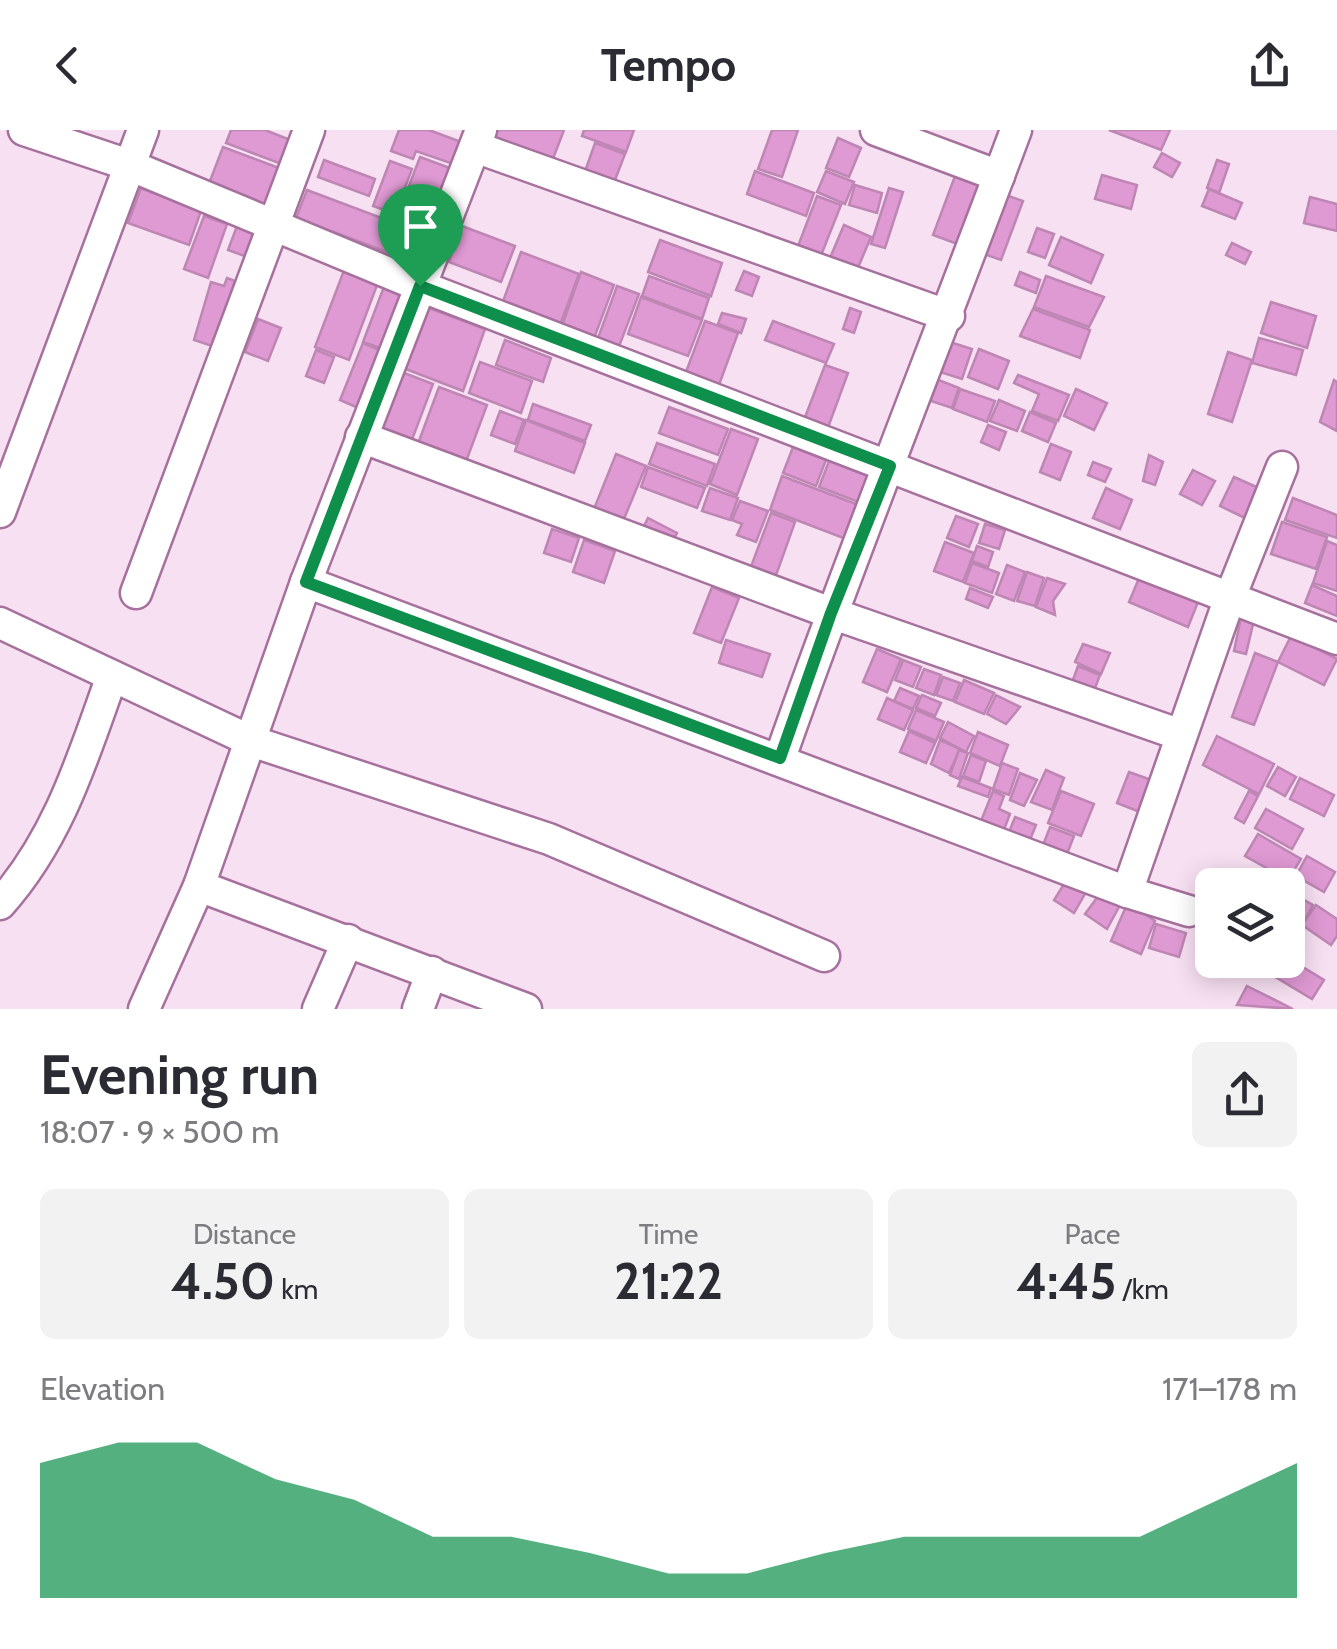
<!DOCTYPE html>
<html lang="en">
<head>
<meta charset="utf-8">
<style>
  :root { --surface:#fff; --page:#f2f2f3; --text:#2b2b33; --muted:#7c7c81; --accent:#0e8f4b }
  body { margin:0; font-family:Cabin,sans-serif; background:var(--page); color:var(--text); height:100vh; display:flex; flex-direction:column; font-size:38px; white-space:nowrap }
  * { box-sizing:border-box; margin:0 }
  p { font-size:32px; color:var(--muted) }
  .icon { flex:none; width:55px; height:55px; fill:none; stroke:currentColor; stroke-width:2; stroke-linecap:round; stroke-linejoin:round }
  .map { position:relative; height:879px; overflow:hidden }
  .sheet { display:flex; flex-direction:column; background:var(--surface); flex:1 }
  .sheet>* { flex:none }
  .fabs { position:absolute; left:1195px; top:738px; display:grid; gap:20px }
  .fabs a { display:grid; place-items:center; width:110px; height:110px; border-radius:15px; background:var(--surface); box-shadow:0 5px 25px #0003; font-size:50px }
  .pin { position:absolute; display:grid; place-items:center; width:85px; height:85px; color:#fff; margin:-102px -42px; border-radius:50% 50% 50% 0; rotate:-45deg; box-shadow:0 0 10px #0007 }
  .pin .icon { rotate:45deg }
  .round { display:grid; place-items:center; flex:none; width:105px; height:105px; border-radius:15px; background:var(--page) }
  .head { display:flex; align-items:center; justify-content:space-between; height:170px; padding:0 40px }
  h1 { font-size:55px; font-weight:800; line-height:75px }
  .figures { display:grid; grid-template-columns:repeat(3,1fr); gap:15px; height:170px; padding:10px 40px }
  .figures div { display:grid; align-content:center; border-radius:15px; background:var(--page); text-align:center }
  .figures b { font-size:50px; font-weight:800 }
  .figures small { font-size:28px; font-weight:400 }
  .figures p { font-size:28px }
  .chart { height:280px; padding:20px 40px }
  .chart p { display:flex; justify-content:space-between }
  .chart svg { width:100%; height:180px; margin-top:10px; fill:var(--accent); opacity:.7 }
  header { display:flex; justify-content:space-between; align-items:center; height:130px; padding:0 40px; background:var(--surface); font-size:45px; font-weight:800 }
  .map>svg:first-child { display:block }
  .building { fill:#df99d3; stroke:#bd86b3; stroke-width:2.5 }
  .lines { fill:none; stroke-linecap:round; stroke-linejoin:round }
  .minor-casing { stroke:#a6719d; stroke-width:35 }
  .minor { stroke:#fff; stroke-width:30 }
  .route-casing { stroke:#fff; stroke-width:20 }
  .route { stroke:#0e8f4b; stroke-width:12 }
</style>
</head>
<body>
<header><svg class="icon" aria-label="back" viewBox="0 0 24 24"><path d="M15 5l-7 7 7 7"/></svg>Tempo<svg class="icon" aria-label="share" viewBox="0 0 24 24"><path d="M12 15V3M7 8l5-5 5 5M5 13v7h14v-7"/></svg></header>
<div class="map">
<svg width="1337" height="879" viewBox="0 0 1337 879">
  <rect width="100%" height="100%" fill="#f8e0f3"/>
  <!-- building -->
  <g class="building">
    <path d="M231 0H265L293 11 284 35 226 13Z"/>
    <path d="M399 0H429L464 13 456 35 416 21 413 29 391 21Z"/>
    <path d="M495 0H564L551 34 491 11Z"/>
    <path d="M584 0H634L626 22 582 6Z"/>
    <path d="M772 0H798L782 47 758 39Z"/>
    <path d="M1109 0H1170L1161 20Z"/>
    <path d="M838 8 861 18 849 47 826 38Z"/>
    <path d="M595 13 625 24 612 58 583 47Z"/>
    <path d="M223 17 287 41 272 81 208 56Z"/>
    <path d="M1162 23 1180 33 1172 47 1154 37Z"/>
    <path d="M420 27 450 38 428 99 397 87Z"/>
    <path d="M324 30 375 49 369 66 318 47Z"/>
    <path d="M1217 30 1229 34 1219 63 1207 58Z"/>
    <path d="M390 31 412 39 395 84 373 76Z"/>
    <path d="M755 41 814 63 806 86 747 64Z"/>
    <path d="M826 41 854 52 845 74 817 62Z"/>
    <path d="M1102 45 1137 55 1131 79 1095 69Z"/>
    <path d="M955 46 982 56 960 115 933 105Z"/>
    <path d="M855 55 882 63 877 83 849 75Z"/>
    <path d="M141 58 201 81 189 115 128 93Z"/>
    <path d="M889 58 903 62 885 118 871 114Z"/>
    <path d="M1209 59 1242 73 1235 89 1202 76Z"/>
    <path d="M307 60 432 107 422 135 296 88Z"/>
    <path d="M1006 65 1023 71 1001 130 984 124Z"/>
    <path d="M817 66 841 75 818 133 795 124Z"/>
    <path d="M1310 67 1337 74V101L1304 93Z"/>
    <path d="M204 86 227 94 208 148 184 139Z"/>
    <path d="M844 95 871 107 854 147 827 135Z"/>
    <path d="M237 96 258 104 250 128 228 120Z"/>
    <path d="M462 96 515 116 501 152 449 132Z"/>
    <path d="M1037 98 1054 104 1045 128 1028 122Z"/>
    <path d="M1061 107 1103 125 1091 153 1049 135Z"/>
    <path d="M660 110 722 133 711 166 648 142Z"/>
    <path d="M1232 113 1251 122 1245 134 1226 125Z"/>
    <path d="M521 122 579 144 556 206 498 185Z"/>
    <path d="M346 135 380 147 349 230 315 217Z"/>
    <path d="M744 141 759 147 752 166 736 160Z"/>
    <path d="M581 142 614 155 590 219 558 207Z"/>
    <path d="M1020 142 1040 150 1036 163 1015 155Z"/>
    <path d="M649 146 709 168 702 189 642 166Z"/>
    <path d="M1046 146 1104 167 1089 197 1034 177Z"/>
    <path d="M227 148 235 151 215 217 194 210 211 152 224 156Z"/>
    <path d="M387 149 409 158 386 220 363 212Z"/>
    <path d="M617 156 639 164 615 227 594 219Z"/>
    <path d="M641 167 702 190 688 226 628 204Z"/>
    <path d="M1271 172 1316 186 1307 218 1261 203Z"/>
    <path d="M426 177 485 199 463 261 403 238Z"/>
    <path d="M850 178 861 182 854 203 843 199Z"/>
    <path d="M1033 179 1090 200 1080 228 1020 206Z"/>
    <path d="M722 183 746 189 741 203 718 194Z"/>
    <path d="M258 189 281 198 268 231 245 222Z"/>
    <path d="M705 191 738 203 716 263 683 250Z"/>
    <path d="M773 191 834 214 826 233 765 210Z"/>
    <path d="M1259 208 1303 220 1296 245 1252 233Z"/>
    <path d="M505 210 551 228 543 252 496 235Z"/>
    <path d="M950 212 972 219 962 249 940 242Z"/>
    <path d="M363 213 387 223 363 280 340 270Z"/>
    <path d="M979 219 1009 231 998 259 968 247Z"/>
    <path d="M316 220 334 227 324 253 306 246Z"/>
    <path d="M1228 222 1252 230 1232 292 1208 284Z"/>
    <path d="M480 232 532 251 521 283 469 263Z"/>
    <path d="M825 235 848 243 826 303 802 295Z"/>
    <path d="M399 241 433 254 410 315 376 302Z"/>
    <path d="M1018 245 1069 265 1058 291 1032 281 1039 264 1014 253Z"/>
    <path d="M936 249 959 258 952 278 928 270Z"/>
    <path d="M1334 250 1337 252V301L1320 292Z"/>
    <path d="M439 257 487 275 464 337 416 319Z"/>
    <path d="M960 259 995 271 987 292 953 279Z"/>
    <path d="M1076 259 1107 273 1094 300 1064 286Z"/>
    <path d="M999 270 1025 281 1017 301 990 291Z"/>
    <path d="M533 274 591 295 585 311 528 290Z"/>
    <path d="M669 277 728 299 718 325 659 303Z"/>
    <path d="M500 281 524 290 515 314 491 305Z"/>
    <path d="M1030 282 1056 293 1048 312 1022 301Z"/>
    <path d="M526 290 585 313 574 343 515 321Z"/>
    <path d="M988 295 1006 302 999 320 981 312Z"/>
    <path d="M731 299 758 309 737 365 710 354Z"/>
    <path d="M657 313 715 334 707 356 649 334Z"/>
    <path d="M1051 314 1071 322 1060 350 1040 342Z"/>
    <path d="M793 317 826 330 816 356 783 343Z"/>
    <path d="M616 324 646 336 621 396 592 384Z"/>
    <path d="M1149 325 1163 332 1155 355 1143 351Z"/>
    <path d="M829 331 871 347 861 373 819 357Z"/>
    <path d="M1093 332 1111 339 1105 352 1088 345Z"/>
    <path d="M648 337 705 358 697 378 641 357Z"/>
    <path d="M1193 340 1215 351 1202 375 1180 364Z"/>
    <path d="M782 346 864 377 851 411 770 380Z"/>
    <path d="M1234 347 1261 359 1247 389 1220 376Z"/>
    <path d="M710 358 738 368 730 390 702 381Z"/>
    <path d="M1106 358 1132 370 1120 399 1093 388Z"/>
    <path d="M1293 368 1337 385V408L1285 390Z"/>
    <path d="M740 371 768 381 756 412 737 405 742 394 732 390Z"/>
    <path d="M771 383 795 392 774 451 749 442Z"/>
    <path d="M956 386 978 394 969 417 947 408Z"/>
    <path d="M648 388 677 403 670 415 642 400Z"/>
    <path d="M1282 392 1327 407 1316 439 1271 424Z"/>
    <path d="M985 394 1005 400 999 419 979 413Z"/>
    <path d="M552 399 579 408 571 432 544 423Z"/>
    <path d="M584 410 615 421 604 453 573 442Z"/>
    <path d="M1327 411 1337 415V461L1313 453Z"/>
    <path d="M945 412 974 423 963 452 934 441Z"/>
    <path d="M977 416 993 422 988 437 972 431Z"/>
    <path d="M972 433 999 443 992 463 965 453Z"/>
    <path d="M1007 435 1025 442 1014 471 996 464Z"/>
    <path d="M1027 442 1044 448 1035 476 1017 471Z"/>
    <path d="M1047 448 1065 454 1053 471 1055 485 1036 477Z"/>
    <path d="M1139 448 1198 472 1188 497 1129 472Z"/>
    <path d="M1312 455 1337 466V486L1305 473Z"/>
    <path d="M712 457 739 468 721 513 694 503Z"/>
    <path d="M970 458 993 467 988 478 966 469Z"/>
    <path d="M1241 487 1254 490 1246 524 1234 521Z"/>
    <path d="M1291 506 1337 529 1324 555 1278 532Z"/>
    <path d="M726 510 770 524 762 547 719 533Z"/>
    <path d="M1083 514 1110 523 1101 544 1075 532Z"/>
    <path d="M877 519 901 529 887 562 863 552Z"/>
    <path d="M1255 523 1278 532 1254 595 1232 587Z"/>
    <path d="M903 530 921 537 913 557 895 550Z"/>
    <path d="M1078 536 1100 545 1092 566 1070 558Z"/>
    <path d="M924 539 941 545 934 565 916 558Z"/>
    <path d="M943 547 960 553 953 571 936 565Z"/>
    <path d="M964 550 994 563 984 584 955 572Z"/>
    <path d="M900 558 919 566 913 579 894 571Z"/>
    <path d="M922 565 941 573 935 586 916 578Z"/>
    <path d="M996 565 1020 577 1006 594 987 584Z"/>
    <path d="M887 568 913 580 904 600 878 589Z"/>
    <path d="M916 580 944 592 936 611 908 599Z"/>
    <path d="M948 592 974 606 966 622 940 608Z"/>
    <path d="M909 601 935 613 926 633 900 622Z"/>
    <path d="M978 602 1008 615 1000 636 970 623Z"/>
    <path d="M1217 606 1274 634 1259 664 1203 635Z"/>
    <path d="M940 610 960 619 949 643 931 634Z"/>
    <path d="M959 620 968 623 959 649 950 645Z"/>
    <path d="M971 625 986 631 979 652 963 646Z"/>
    <path d="M1002 633 1018 639 1009 665 993 659Z"/>
    <path d="M1278 637 1296 647 1285 666 1267 656Z"/>
    <path d="M1046 640 1064 648 1052 680 1031 672Z"/>
    <path d="M1129 642 1157 652 1145 684 1117 673Z"/>
    <path d="M1020 643 1037 650 1024 676 1010 670Z"/>
    <path d="M962 647 991 658 988 667 958 656Z"/>
    <path d="M1300 648 1334 665 1324 686 1290 669Z"/>
    <path d="M993 661 1004 666 999 679 1010 684 1002 705 979 696Z"/>
    <path d="M1061 661 1094 674 1081 706 1048 693Z"/>
    <path d="M1249 661 1258 666 1244 693 1235 688Z"/>
    <path d="M1266 679 1303 699 1292 719 1255 698Z"/>
    <path d="M1015 687 1036 695 1028 715 1007 707Z"/>
    <path d="M1050 697 1074 706 1064 732 1040 723Z"/>
    <path d="M1258 704 1301 729 1288 750 1245 726Z"/>
    <path d="M1307 726 1335 742 1324 762 1296 746Z"/>
    <path d="M1066 751 1086 762 1074 783 1054 770Z"/>
    <path d="M1099 765 1120 775 1107 799 1085 784Z"/>
    <path d="M1297 766 1313 775 1301 796 1288 788Z"/>
    <path d="M1128 772 1155 791 1141 824 1111 811Z"/>
    <path d="M1316 775 1337 789V806L1331 815 1302 795Z"/>
    <path d="M1156 794 1186 803 1179 827 1149 818Z"/>
    <path d="M1288 828 1324 850 1312 869 1267 842 1274 830Z"/>
    <path d="M1247 856 1293 879 1237 875Z"/>
  </g>
  <g class="lines">
    <!-- minor casing -->
    <g class="minor-casing">
      <g id="minor">
        <path d="M24 0 129 35 420 156 1337 509"/>
        <path d="M876 0 999 46"/>
        <path d="M475 17 949 186"/>
        <path d="M361 307 831 483 1181 605"/>
        <path d="M0 382 143 0"/>
        <path d="M306 452 1127 762 1189 781"/>
        <path d="M136 463 309 0"/>
        <path d="M0 493 251 611 549 709 824 826"/>
        <path d="M780 628C854 417 938 210 1016 0"/>
        <path d="M199 756 526 879"/>
        <path d="M1127 762 1229 470 1282 337"/>
        <path d="M0 774C59 708 83 627 112 546"/>
        <path d="M144 879 199 756 306 452 481 0"/>
        <path d="M318 879 348 810"/>
        <path d="M418 879 432 842"/>
      </g>
    </g>
    <!-- minor -->
    <use href="#minor" class="minor"/>
  </g>
  <g class="lines">
    <!-- route casing -->
    <g class="route-casing">
      <path id="route" d="M420 156 890 336 831 483 780 628 306 452Z"/>
    </g>
    <!-- route -->
    <use href="#route" class="route"/>
  </g>
</svg>
<div class="fabs">
<a><svg class="icon" aria-label="layers" viewBox="0 0 24 24"><path d="M12 4l9 5-9 5-9-5zM3 14l9 5 9-5"/></svg></a>
</div>
<div class="pin" style="left:420px;top:156px;background:#1e9e55"><svg class="icon" aria-label="arrive" viewBox="0 0 24 24"><path d="M6 21V4h12l-3 4 3 4H6"/></svg></div>
</div>
<section class="sheet">
<div class="head"><div><h1>Evening run</h1><p>18:07 · 9 × 500 m</p></div><a class="round"><svg class="icon" aria-label="share" viewBox="0 0 24 24"><path d="M12 15V3M7 8l5-5 5 5M5 13v7h14v-7"/></svg></a></div>
<div class="figures">
<div><p>Distance</p><b>4.50<small> km</small></b></div>
<div><p>Time</p><b>21:22</b></div>
<div><p>Pace</p><b>4:45<small> /km</small></b></div>
</div>
<div class="chart"><p><span>Elevation</span>171–178 m</p>
<svg viewBox="0 0 160 44" preserveAspectRatio="none"><path d="M0 44V11L10 6L20 6L30 15L40 20L50 29L60 29L70 33L80 38L90 38L100 33L110 29L120 29L130 29L140 29L150 20L160 11V44z"/></svg>
</div>
</section>
</body>
</html>
